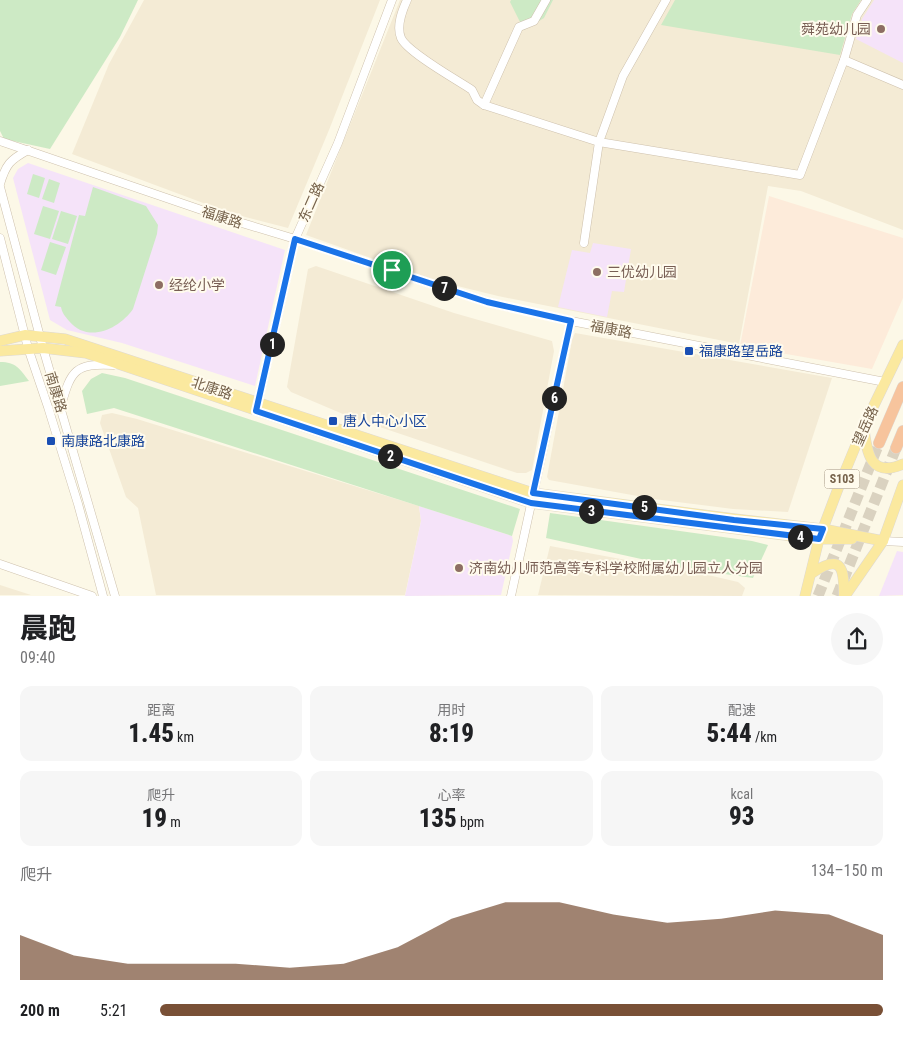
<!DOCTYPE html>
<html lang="zh">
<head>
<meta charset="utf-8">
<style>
  :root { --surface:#fff; --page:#f6f6f6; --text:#202124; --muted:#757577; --accent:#795036 }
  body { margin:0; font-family:"Roboto Condensed","Noto Sans SC",sans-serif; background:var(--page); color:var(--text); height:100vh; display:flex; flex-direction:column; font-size:19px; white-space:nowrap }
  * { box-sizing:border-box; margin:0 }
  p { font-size:16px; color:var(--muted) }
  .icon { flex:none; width:28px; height:28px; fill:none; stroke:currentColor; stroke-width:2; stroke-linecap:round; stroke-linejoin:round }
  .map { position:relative; height:596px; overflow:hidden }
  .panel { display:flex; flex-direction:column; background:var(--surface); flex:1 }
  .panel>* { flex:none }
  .pin { position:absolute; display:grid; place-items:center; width:42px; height:42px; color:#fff; margin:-21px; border:2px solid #fff; border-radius:50%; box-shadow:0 1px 5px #0007 }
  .km { position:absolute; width:25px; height:25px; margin:-12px; border-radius:50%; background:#222; color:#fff; font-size:14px; line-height:25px; text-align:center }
  .round { display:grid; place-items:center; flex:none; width:52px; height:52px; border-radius:26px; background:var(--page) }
  .overview { display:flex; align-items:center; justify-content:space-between; height:85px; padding:0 20px }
  h1 { font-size:28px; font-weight:800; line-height:38px }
  .figures { display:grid; grid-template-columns:repeat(3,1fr); gap:8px; height:85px; padding:5px 20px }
  .figures div { display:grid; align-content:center; border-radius:12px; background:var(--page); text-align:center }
  .figures b { font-size:25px; font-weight:800 }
  .figures small { font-size:14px; font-weight:400 }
  .figures p { font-size:14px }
  .chart { height:140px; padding:10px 20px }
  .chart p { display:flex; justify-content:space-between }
  .chart svg { width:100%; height:90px; margin-top:5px; fill:var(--accent); opacity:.7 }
  ul { padding:0 20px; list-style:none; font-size:16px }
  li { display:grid; grid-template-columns:80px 60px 1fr; align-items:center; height:38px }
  li i { height:12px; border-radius:6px; background:var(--accent) }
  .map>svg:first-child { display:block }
  .residential { fill:#f4ebd5 }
  .commercial { fill:#fdebda }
  .education { fill:#f5e3f9 }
  .green { fill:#cdeac5 }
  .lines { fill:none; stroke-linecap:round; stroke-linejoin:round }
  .highway-tunnel { stroke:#dad2c0; stroke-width:11; stroke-dasharray:11 5.5; stroke-linecap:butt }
  .minor-casing { stroke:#cec1ad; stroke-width:9 }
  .major-casing { stroke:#ded9d4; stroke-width:11 }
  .highway-casing { stroke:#ded9d4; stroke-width:12 }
  .minor { stroke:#fff; stroke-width:8 }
  .major { stroke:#fbe99f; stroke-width:10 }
  .highway { stroke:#f7c49d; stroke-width:11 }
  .route-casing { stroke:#fff; stroke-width:10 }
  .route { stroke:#1a73e8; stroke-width:6 }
  .education-dot { fill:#8d6e63; stroke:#fffbed; stroke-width:2 }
  .transit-dot { fill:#1a4fb4; stroke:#fffbed; stroke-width:2 }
  .labels { text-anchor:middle; stroke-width:4; stroke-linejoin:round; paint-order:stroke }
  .shield { fill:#fffbed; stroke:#9f907c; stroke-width:1 }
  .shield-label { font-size:12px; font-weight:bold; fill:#76624b }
  .education-label { font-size:14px; fill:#785e54; stroke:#fffbed; text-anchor:start }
  .street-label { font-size:14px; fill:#76624b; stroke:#fffbed }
  .transit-label { font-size:14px; fill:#164399; stroke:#fffbed; text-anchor:start }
</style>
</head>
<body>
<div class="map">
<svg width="903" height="596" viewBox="0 0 903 596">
  <rect width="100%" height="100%" fill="#fcf8e7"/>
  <!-- residential -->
  <g class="residential">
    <path d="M144 0H380L329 130 288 228 230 213 72 154 109 64Z"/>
    <path d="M400 0H903V230L801 191 768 186 739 344 498 296 433 280 306 235Z"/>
    <path d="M316 266 454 313 552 341 554 351 532 470 526 473H517L350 417 291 392 287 387 308 269Z"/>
    <path d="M575 333 832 378 788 512 733 509 654 499 549 480 547 477 572 340Z"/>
    <path d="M112 413 137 419 419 506 421 521 405 595H156L138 508 126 497 100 423 102 415Z"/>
    <path d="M550 546 708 575 738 582 745 588 742 596 538 595Z"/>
    <path d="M0 585 31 595H0Z"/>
  </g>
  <!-- commercial -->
  <path class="commercial" d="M769 196 903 238V298L872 369 740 346Z"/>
  <!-- education -->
  <g class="education">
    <path d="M874 0H903V63L856 39 862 19Z"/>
    <path d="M28 163 285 250 255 386 122 343 67 330 50 320 13 178 18 169Z"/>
    <path d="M593 243 631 249 624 292 612 291 607 317 558 307 572 250 590 253Z"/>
    <path d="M419 506 512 536 513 541 501 595 405 596 421 521Z"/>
    <path d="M897 551 903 552V595L879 596Z"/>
  </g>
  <!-- green -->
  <g class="green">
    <path d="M0 0H138L120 37 50 149 4 139 0 131Z"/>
    <path d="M511 0H553L544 18 524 30 510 2Z"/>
    <path d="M675 0H861L852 14 840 55 661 25Z"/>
    <path d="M33 174 45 178 39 198 27 194Z"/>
    <path d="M49 179 60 183 54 203 42 199Z"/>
    <path d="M93 187 146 206 158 225 157 234 133 309C119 329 88 344 69 321 65 316 62 313 61 307L55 306 79 215 85 216Z"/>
    <path d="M43 206 59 211 50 239 34 234Z"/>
    <path d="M61 211 77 216 68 244 52 239Z"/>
    <path d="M50 242 66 247 56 275 41 270Z"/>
    <path d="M0 362C16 362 20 369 29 381L0 386Z"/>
    <path d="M102 373 125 378 520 509 512 536 114 408 87 414 82 391 91 379Z"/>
    <path d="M550 513 752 541 768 545 753 578 682 568 546 538Z"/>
  </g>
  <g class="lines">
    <!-- highway-tunnel -->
    <g class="highway-tunnel">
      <path d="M818 596 879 443"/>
      <path d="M837 596 896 448"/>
    </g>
    <!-- minor casing -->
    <g class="minor-casing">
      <g id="minor">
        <path d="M407 0C402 11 396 26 401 38 407 52 457 80 472 90L477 100 484 105"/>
        <path d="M546 0 534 21 519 27 484 105 599 142 584 243"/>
        <path d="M666 0 623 76 599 142 800 175 844 60 903 85"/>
        <path d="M844 60 857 15 867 0"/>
        <path d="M0 141 219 216 295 239 487 302 571 321 885 382"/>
        <path d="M0 184C6 164 10 160 28 150"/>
        <path d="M0 187 43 348 115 596"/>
        <path d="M0 238 28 348 48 407 78 504 103 596"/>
        <path d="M61 406C71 370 75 363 114 365"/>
        <path d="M257 407 295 239 338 143 392 0"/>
        <path d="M883 541 903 542"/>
        <path d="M0 564 92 596"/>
        <path d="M511 596 571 321"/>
      </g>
    </g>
    <!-- major casing -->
    <g class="major-casing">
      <g id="major">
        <path d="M0 341 25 335 65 339 533 493 735 519 823 529 883 541"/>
        <path d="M0 351 43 348 86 353 531 503 815 539H852"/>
        <path d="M864 429C867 454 871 478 903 464"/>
        <path d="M812 573C842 553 844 568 844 596"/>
        <path d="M805 596 819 539 839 486 863 428 903 345"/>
        <path d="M845 596 883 541 903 485"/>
      </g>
    </g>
    <!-- highway casing -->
    <g class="highway-casing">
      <g id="highway">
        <path d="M879 443 903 387"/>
        <path d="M896 448 903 431"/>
      </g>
    </g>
    <!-- minor -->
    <use href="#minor" class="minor"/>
    <!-- major -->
    <use href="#major" class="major"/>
    <!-- highway -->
    <use href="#highway" class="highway"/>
  </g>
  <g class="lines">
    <!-- route casing -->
    <g class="route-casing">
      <path id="route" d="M295 239 487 302 571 321 533 493 734 520 823 529 819 539 531 503 256 411Z"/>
    </g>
    <!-- route -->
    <use href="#route" class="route"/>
  </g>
  <!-- markers -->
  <g class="education-dot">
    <circle cx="881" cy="29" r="5"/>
    <circle cx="597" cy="272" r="5"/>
    <circle cx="159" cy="285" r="5"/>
    <circle cx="459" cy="568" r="5"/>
  </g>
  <g class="transit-dot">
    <rect x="684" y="346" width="10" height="10" rx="2.5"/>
    <rect x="328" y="416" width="10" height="10" rx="2.5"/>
    <rect x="46" y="436" width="10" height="10" rx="2.5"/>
  </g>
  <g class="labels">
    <!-- shield labels -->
    <rect class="shield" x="824.5" y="469.5" width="35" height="19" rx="4"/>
    <g class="shield-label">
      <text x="842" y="483">S103</text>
    </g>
    <!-- education labels -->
    <g class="education-label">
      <text x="871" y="34" text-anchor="end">舜苑幼儿园</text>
      <text x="607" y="277">三优幼儿园</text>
      <text x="169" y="290">经纶小学</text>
      <text x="469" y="573">济南幼儿师范高等专科学校附属幼儿园立人分园</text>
    </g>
    <!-- street labels -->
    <g class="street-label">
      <text transform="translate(311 202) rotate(-66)" y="5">东二路</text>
      <text transform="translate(222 217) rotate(18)" y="5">福康路</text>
      <text transform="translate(611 329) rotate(11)" y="5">福康路</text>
      <text transform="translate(212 388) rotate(19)" y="5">北康路</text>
      <text transform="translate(56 392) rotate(73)" y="5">南康路</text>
      <text transform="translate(865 426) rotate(-66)" y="5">望岳路</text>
    </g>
    <!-- transit labels -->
    <g class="transit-label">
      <text x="699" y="356">福康路望岳路</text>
      <text x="343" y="426">唐人中心小区</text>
      <text x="61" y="446">南康路北康路</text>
    </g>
  </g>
</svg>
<div class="pin" style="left:392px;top:270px;background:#1e9e55"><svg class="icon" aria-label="arrive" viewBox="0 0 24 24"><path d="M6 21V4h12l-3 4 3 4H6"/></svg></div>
<b class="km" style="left:272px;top:344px">1</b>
<b class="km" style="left:390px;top:456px">2</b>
<b class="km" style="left:591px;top:511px">3</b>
<b class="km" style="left:800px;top:537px">4</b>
<b class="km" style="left:644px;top:507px">5</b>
<b class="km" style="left:554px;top:398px">6</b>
<b class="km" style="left:444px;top:288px">7</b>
</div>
<section class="panel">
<div class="overview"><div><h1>晨跑</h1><p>09:40</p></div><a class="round"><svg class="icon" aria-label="share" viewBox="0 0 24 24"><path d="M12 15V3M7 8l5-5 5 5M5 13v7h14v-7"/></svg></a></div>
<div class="figures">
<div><p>距离</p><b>1.45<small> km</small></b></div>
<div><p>用时</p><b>8:19</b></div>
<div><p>配速</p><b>5:44<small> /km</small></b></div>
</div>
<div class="figures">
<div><p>爬升</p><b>19<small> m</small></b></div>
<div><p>心率</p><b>135<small> bpm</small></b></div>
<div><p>kcal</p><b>93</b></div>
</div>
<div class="chart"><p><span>爬升</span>134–150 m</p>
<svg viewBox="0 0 160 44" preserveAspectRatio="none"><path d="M0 44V22L10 32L20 36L30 36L40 36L50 38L60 36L70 28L80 14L90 6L100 6L110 12L120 16L130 14L140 10L150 12L160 22V44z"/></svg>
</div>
<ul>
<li><b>200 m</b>5:21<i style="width:100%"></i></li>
</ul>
</section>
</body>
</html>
